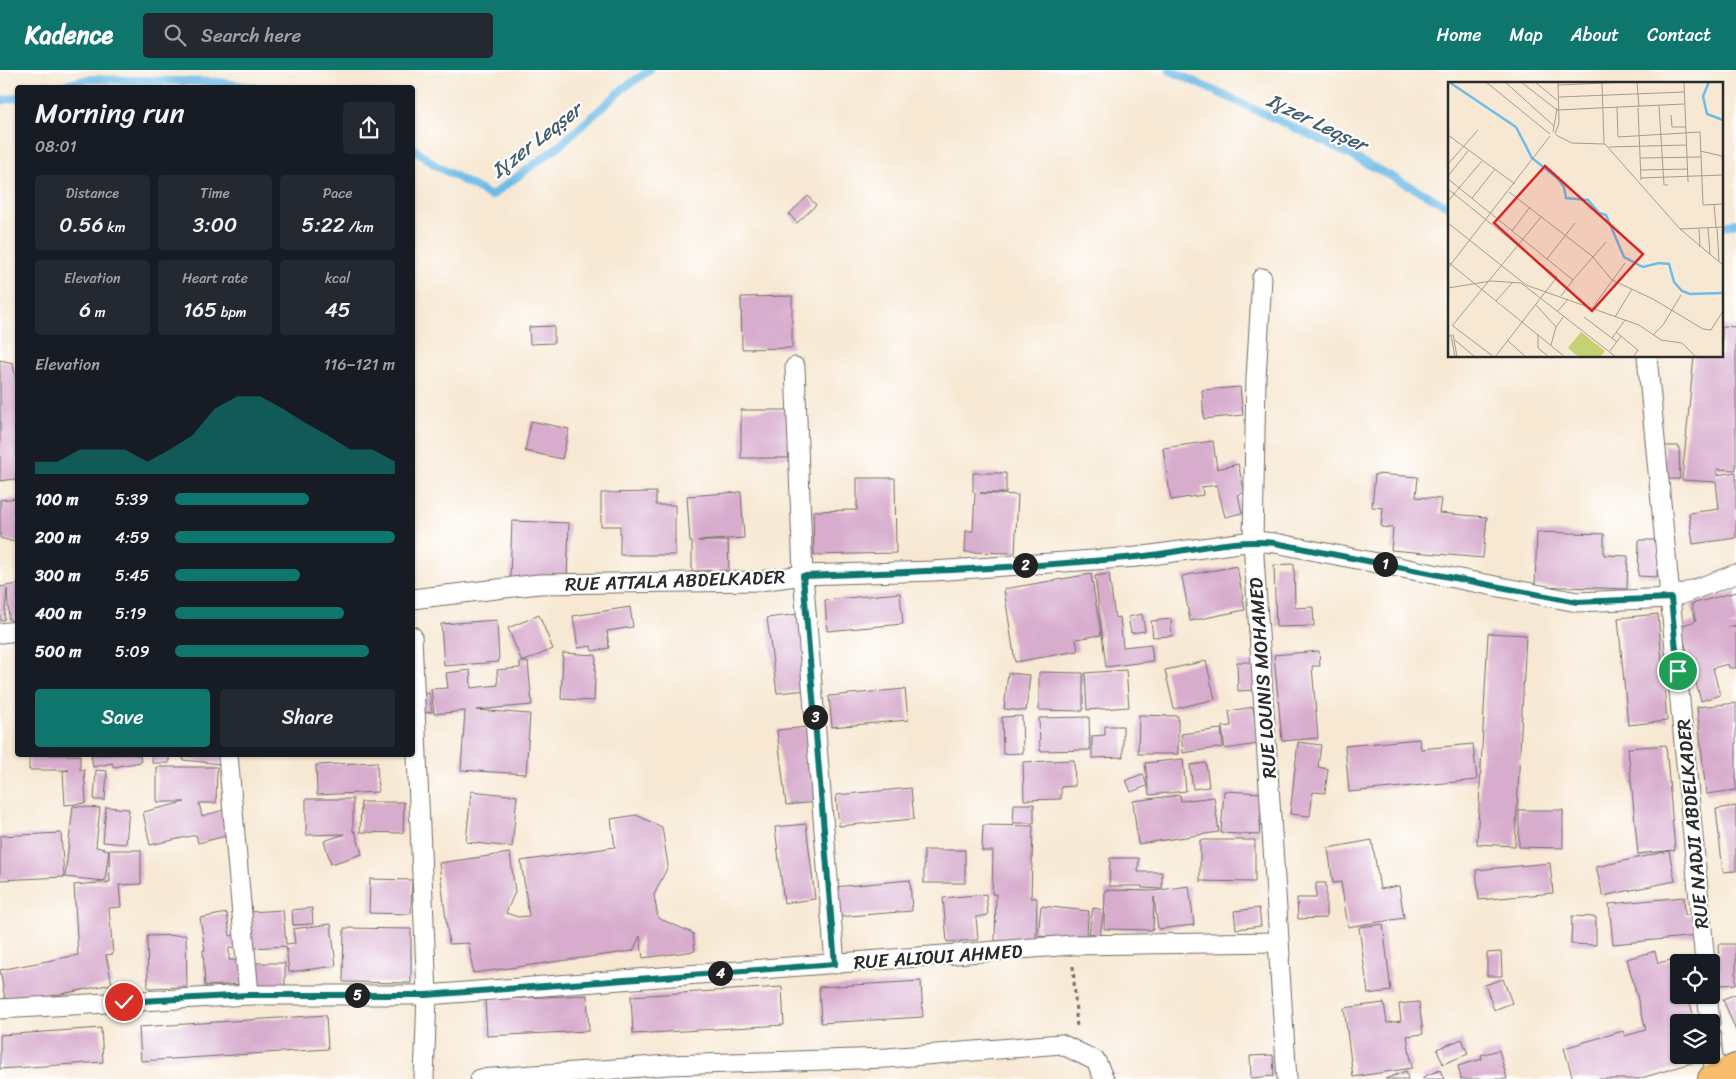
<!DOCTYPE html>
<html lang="en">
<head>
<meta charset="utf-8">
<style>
  :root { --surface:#171b24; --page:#242831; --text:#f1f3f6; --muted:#9ea1a6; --accent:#0f766e }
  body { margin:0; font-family:Sriracha,sans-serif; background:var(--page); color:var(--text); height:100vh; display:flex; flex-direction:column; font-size:19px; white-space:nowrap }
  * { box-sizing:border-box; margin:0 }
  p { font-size:16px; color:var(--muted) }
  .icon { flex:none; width:28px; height:28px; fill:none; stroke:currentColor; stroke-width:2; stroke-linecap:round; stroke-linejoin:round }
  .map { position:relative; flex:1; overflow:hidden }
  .sheet { position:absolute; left:15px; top:15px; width:400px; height:672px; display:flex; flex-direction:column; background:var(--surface); border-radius:5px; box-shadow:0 1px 4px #0004 }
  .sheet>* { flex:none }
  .controls { position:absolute; left:1670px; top:884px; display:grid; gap:10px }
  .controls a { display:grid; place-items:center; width:50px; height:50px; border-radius:5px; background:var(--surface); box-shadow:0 1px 4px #0004; font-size:25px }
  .pin { position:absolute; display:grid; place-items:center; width:42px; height:42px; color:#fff; margin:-21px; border:2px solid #fff; border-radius:50%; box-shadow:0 1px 5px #0007 }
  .km { position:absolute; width:25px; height:25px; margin:-12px; border-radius:50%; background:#222; color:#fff; font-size:14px; line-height:25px; text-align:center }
  .round { display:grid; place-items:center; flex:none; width:52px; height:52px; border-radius:5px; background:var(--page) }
  .overview { display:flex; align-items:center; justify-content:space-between; height:85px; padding:0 20px }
  h1 { font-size:28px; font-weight:600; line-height:38px }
  .figures { display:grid; grid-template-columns:repeat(3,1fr); gap:8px; height:85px; padding:5px 20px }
  .figures div { display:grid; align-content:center; border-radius:5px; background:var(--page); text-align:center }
  .figures b { font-size:21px; font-weight:600 }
  .figures small { font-size:14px; font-weight:400 }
  .figures p { font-size:14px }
  .chart { height:140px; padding:10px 20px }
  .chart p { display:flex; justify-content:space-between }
  .chart svg { width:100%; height:90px; margin-top:5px; fill:var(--accent); opacity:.7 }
  .cta { display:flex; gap:10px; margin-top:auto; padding:10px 20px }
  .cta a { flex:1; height:58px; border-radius:5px; background:var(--accent); color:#fff; font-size:20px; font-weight:600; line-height:58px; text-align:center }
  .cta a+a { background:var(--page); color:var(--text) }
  ul { padding:0 20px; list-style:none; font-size:16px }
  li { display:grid; grid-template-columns:80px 60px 1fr; align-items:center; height:38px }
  li i { height:12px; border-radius:6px; background:var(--accent) }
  header { display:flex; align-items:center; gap:30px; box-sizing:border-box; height:70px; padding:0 25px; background:var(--accent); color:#fff }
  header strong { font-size:24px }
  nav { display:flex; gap:28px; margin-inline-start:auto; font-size:18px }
  .search { width:350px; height:45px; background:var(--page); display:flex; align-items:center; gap:12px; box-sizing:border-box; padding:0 18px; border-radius:5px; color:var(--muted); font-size:19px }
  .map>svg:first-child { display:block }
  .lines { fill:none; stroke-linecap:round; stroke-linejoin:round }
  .stream { stroke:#6dbbe7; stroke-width:8 }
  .building { fill:#d7accd }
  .street-casing { stroke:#726d66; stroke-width:21 }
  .primary-casing { stroke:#726d66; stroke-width:30 }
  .path { stroke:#726d66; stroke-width:3; stroke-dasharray:4 4; stroke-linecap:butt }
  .street { stroke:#fff; stroke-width:19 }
  .primary { stroke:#f9be6d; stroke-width:28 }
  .route-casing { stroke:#fff; stroke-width:10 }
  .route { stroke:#0f766e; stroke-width:6 }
  .labels { text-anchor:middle; stroke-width:4.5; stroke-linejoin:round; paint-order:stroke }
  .street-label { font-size:19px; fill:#2b2b2b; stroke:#fff }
  .water-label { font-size:20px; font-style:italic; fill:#425d6d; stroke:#fff }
  .inset-river { fill:none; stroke:#6dbbe7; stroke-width:2.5 }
  .inset-road { fill:none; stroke:#a59c90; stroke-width:1 }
  .view { fill:#d62828; fill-opacity:0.15; stroke:#d62828; stroke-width:2.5 }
  .inset-edge { fill:none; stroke:#2b2b2b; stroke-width:2.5 }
</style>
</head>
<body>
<header>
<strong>Kadence</strong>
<div class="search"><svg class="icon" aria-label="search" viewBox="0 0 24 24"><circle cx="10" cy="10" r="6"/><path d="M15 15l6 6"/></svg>Search here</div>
<nav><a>Home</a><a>Map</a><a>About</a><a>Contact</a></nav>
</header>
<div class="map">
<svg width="1736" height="1009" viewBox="0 0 1736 1009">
  <rect width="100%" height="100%" fill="#fff"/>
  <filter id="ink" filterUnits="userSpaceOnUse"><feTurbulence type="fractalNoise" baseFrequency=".02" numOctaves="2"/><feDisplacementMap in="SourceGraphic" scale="10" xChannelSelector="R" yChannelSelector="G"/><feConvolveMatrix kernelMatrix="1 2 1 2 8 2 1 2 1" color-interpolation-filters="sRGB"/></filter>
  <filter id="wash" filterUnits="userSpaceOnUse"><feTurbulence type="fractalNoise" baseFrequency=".0096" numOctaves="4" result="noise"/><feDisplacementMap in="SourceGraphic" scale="20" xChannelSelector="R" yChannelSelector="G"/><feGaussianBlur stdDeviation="1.12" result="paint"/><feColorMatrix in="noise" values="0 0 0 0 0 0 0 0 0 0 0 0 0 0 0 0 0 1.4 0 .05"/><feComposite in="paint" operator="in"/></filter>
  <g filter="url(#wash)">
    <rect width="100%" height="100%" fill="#f7e8d3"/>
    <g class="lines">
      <!-- stream -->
      <g class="stream">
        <path d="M1169 0 1323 71 1450 137"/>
        <path d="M53 18 87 9 219 12 255 18"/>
        <path d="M0 31 18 27"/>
        <path d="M412 77 435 95 491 126 559 76 625 17 650 0"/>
        <path d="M1722 157 1736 153"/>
      </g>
    </g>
    <g id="blocks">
      <!-- building -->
      <g class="building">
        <path d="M808 126 816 135 797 153 789 144Z"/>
        <path d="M792 226V278L742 279 741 227Z"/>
        <path d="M554 256V273L530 274 529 257Z"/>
        <path d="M1722 256 1736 257V400L1717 399V405L1736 402V468L1693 474 1689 443 1719 439 1716 412 1682 410 1694 286H1722Z"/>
        <path d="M0 290 13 293 18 324V416L15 409 0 411Z"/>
        <path d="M1240 317 1243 345 1204 349 1202 320Z"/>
        <path d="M741 340H791L790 388H741Z"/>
        <path d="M531 351 569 359 562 389 525 381Z"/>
        <path d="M1213 371 1217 399 1238 394 1245 423 1238 424 1242 443 1225 447 1217 415 1202 417 1203 425 1171 430 1163 378Z"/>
        <path d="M1664 376H1679L1680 409H1664Z"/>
        <path d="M973 403H1006V423H980L1018 425 1015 483 965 482 966 461H973L975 423 973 422Z"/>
        <path d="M1375 404 1418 407 1416 427 1441 429 1439 443 1487 447 1483 488 1391 480 1393 458 1381 457 1383 438 1372 437Z"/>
        <path d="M857 408H895L896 483 814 485 813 441 857 440Z"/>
        <path d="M656 422V435H675V485H620V456H601V423Z"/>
        <path d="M741 422 744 468 698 471H728L729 500 692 501V472H690L687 426Z"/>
        <path d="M18 428V473L0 468V430Z"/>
        <path d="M512 451 569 453 567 511 510 509Z"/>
        <path d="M1537 462 1604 464V485L1628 486 1627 519 1535 516Z"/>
        <path d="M1639 470H1658L1657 507 1638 506Z"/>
        <path d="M1294 494 1295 538 1313 537 1314 556 1276 557 1274 495Z"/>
        <path d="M1237 496 1245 540 1190 551 1182 506Z"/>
        <path d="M1091 504 1101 565 1076 569 1078 581 1015 592 1004 519Z"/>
        <path d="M1109 504 1115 548 1120 547 1123 577 1151 574 1153 591 1106 597 1095 506Z"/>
        <path d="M18 514V550H9L7 519 4 550H0V517Z"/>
        <path d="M1736 522V555L1728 557H1736V598H1729L1728 594 1713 598 1720 625 1701 631 1680 556 1696 551 1691 534Z"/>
        <path d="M900 523 903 554 827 561 825 530Z"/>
        <path d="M630 537 633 557 607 561 609 578 592 581 591 576 578 578 573 546Z"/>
        <path d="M799 544 808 620 777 623 767 548Z"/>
        <path d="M1142 544 1145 561 1131 563 1128 547Z"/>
        <path d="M1658 544 1667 651 1628 655 1618 548Z"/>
        <path d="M539 545 553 579 522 592 508 558Z"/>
        <path d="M1171 549 1172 566 1153 567 1151 551Z"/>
        <path d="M497 550 499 592 444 596 441 554Z"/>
        <path d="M1488 563 1526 565 1515 776 1477 774Z"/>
        <path d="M1319 581 1320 596H1312L1318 668 1282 671 1274 585Z"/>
        <path d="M563 583 596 585 594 631 561 629Z"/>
        <path d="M1206 591 1215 629 1174 639 1165 600Z"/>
        <path d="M520 592H528L532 635 476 640 530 644 526 704 461 700 465 641 434 644 431 619 448 618 446 603 470 600 471 618 498 615 497 600 520 598Z"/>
        <path d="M1237 592H1256V620L1238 621Z"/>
        <path d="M1126 600 1129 637 1087 640 1085 603Z"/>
        <path d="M1039 602 1083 603V641L1039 640Z"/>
        <path d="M1008 603 1030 605 1026 641 1004 639Z"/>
        <path d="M905 619 908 650 832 657 829 626Z"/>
        <path d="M429 623 432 642 422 643 419 624Z"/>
        <path d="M1736 633V720L1706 724 1697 637Z"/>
        <path d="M1253 637 1258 674 1225 679 1222 657 1231 656 1229 641Z"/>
        <path d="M1139 645 1178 646V684H1138Z"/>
        <path d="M1022 646 1023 683 1003 684 1002 647Z"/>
        <path d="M1089 647 1090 680 1040 681 1039 648Z"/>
        <path d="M1105 656H1123V687L1092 688V666L1105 665Z"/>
        <path d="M808 657 817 732 786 735 777 660Z"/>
        <path d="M1221 659 1223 677 1183 683 1181 664Z"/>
        <path d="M1419 669 1421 679 1473 674 1477 710 1349 722 1345 676Z"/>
        <path d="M1298 672 1321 675 1318 697 1328 699 1325 723 1313 722 1310 746 1290 744Z"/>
        <path d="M1666 675 1675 780 1638 784 1628 678Z"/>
        <path d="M29 685H80V700L84 699 86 733 65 735 63 701 69 700H29Z"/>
        <path d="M91 685H140L141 692 113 697 112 693 93 697Z"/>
        <rect x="152" y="685" width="17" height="8"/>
        <path d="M183 685H222L221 694 183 690Z"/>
        <path d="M1183 689 1186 721 1149 725 1145 693Z"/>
        <path d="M1074 690 1075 716 1061 717V729L1024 730 1023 692Z"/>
        <path d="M377 692 378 722 317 725 316 695Z"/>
        <path d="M1206 693 1209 717 1193 719 1190 695Z"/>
        <path d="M157 697H217L216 733H199L202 746 224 740 230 765 198 773 196 765 150 775 143 742 185 732H157Z"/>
        <path d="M96 700 107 701 105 730H94Z"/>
        <path d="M1143 704 1147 716 1131 722 1126 710Z"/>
        <path d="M911 718 914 749 839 756 836 725Z"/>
        <path d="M471 721 517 726 512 777 466 772Z"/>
        <path d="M1224 721 1262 723 1259 765 1221 763Z"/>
        <path d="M1180 725 1181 731 1214 727 1219 762 1138 774 1133 731Z"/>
        <path d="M306 729H353V762L355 761 362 784 331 794 324 771 345 764 306 765Z"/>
        <path d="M361 732H404L403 763 360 762Z"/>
        <path d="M1014 734H1034V753H1013Z"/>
        <path d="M73 736 100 738 96 777 109 780H141V814L119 815 121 837 109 838 113 884 106 885 112 914 6 935 0 900 78 885 74 815 110 812 109 780 105 811 65 807Z"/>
        <path d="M1736 736V801L1723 802 1716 739Z"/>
        <path d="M106 737 129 739 126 774 103 772Z"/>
        <path d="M1519 740H1563V778L1519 777Z"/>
        <path d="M636 745 662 757 668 796 654 825 658 848 693 863 695 881 643 888 640 866 633 881 473 903 469 873 449 874 439 793 510 783 515 822 506 843 518 847 529 846 521 791 615 777 611 749Z"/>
        <path d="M806 754 815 829 784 833 775 757Z"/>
        <path d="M983 755 1033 756 1031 828H1037L1036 872 995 871 996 824H992L993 781H982Z"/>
        <path d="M61 763 64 807 0 810V766Z"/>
        <path d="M1200 770H1255V812L1200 811Z"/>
        <path d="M1372 770 1380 819 1399 816 1404 848 1348 857 1341 812 1333 813 1328 778Z"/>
        <rect x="924" y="780" width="41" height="33"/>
        <path d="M1669 781 1675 811 1603 826 1596 797Z"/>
        <path d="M1110 788H1139L1138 802H1162V819L1142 818V816H1109Z"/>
        <path d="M1550 793 1553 823 1479 830 1476 800Z"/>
        <path d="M370 809 412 810 411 844 369 843Z"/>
        <path d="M910 810 912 841 837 847 834 817Z"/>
        <path d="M1316 813H1326V848L1298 849 1297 828H1316Z"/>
        <path d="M1189 816 1194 855 1158 859 1154 827 1153 860 1104 859 1105 820 1153 821Z"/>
        <path d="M986 824 988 845 976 847 978 870 947 872 943 828Z"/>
        <path d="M1684 827 1685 845H1695L1697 866 1613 874 1609 834Z"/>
        <path d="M1041 836 1089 841 1086 871 1038 866Z"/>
        <path d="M312 838 313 854 293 855 292 840Z"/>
        <path d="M1093 838 1104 840 1100 865 1089 863Z"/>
        <path d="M1259 838 1261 856 1236 859 1234 841Z"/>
        <path d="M283 840 286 874 295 873 293 859 331 854 336 896 289 902 286 876 252 878 250 842Z"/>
        <path d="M227 843 230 866 242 864 244 876 229 878V890H243L244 914 205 916 203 880H205L200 848Z"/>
        <path d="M1572 846 1596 847V875L1571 874Z"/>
        <path d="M1383 854 1391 921 1368 924 1359 857Z"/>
        <path d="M344 858 411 859V913L343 912Z"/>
        <path d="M186 865 187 917 148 918 147 866Z"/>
        <path d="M1719 874H1736V914L1721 915Z"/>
        <path d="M1655 881 1658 893 1675 889 1679 904V925H1688L1695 952H1679V985H1704L1705 989 1638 1009H1573L1564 978 1623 961 1625 966 1646 960 1627 889Z"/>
        <path d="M1501 882 1502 906H1487V883Z"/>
        <path d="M254 893H285V916L254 917Z"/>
        <path d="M1503 909 1512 933 1494 940 1485 915Z"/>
        <path d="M921 911 923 947 821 953 819 917Z"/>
        <path d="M782 917 784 955 633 964 631 926Z"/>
        <path d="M1736 924V961L1723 929Z"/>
        <path d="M587 925 589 961 487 966 485 930Z"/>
        <path d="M1419 932 1423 964 1407 966 1412 998 1353 1007 1344 938 1384 933 1387 953 1401 951 1399 934Z"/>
        <path d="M326 945 328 979 141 991 139 957Z"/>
        <path d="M101 958 103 992 0 999V965Z"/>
        <path d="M1462 969 1468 984 1443 994 1437 979Z"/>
        <path d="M1499 980 1507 1009H1461L1458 996 1482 989 1481 985Z"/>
        <path d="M1273 985 1274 1006 1251 1008 1250 986Z"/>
        <path d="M1440 1000 1444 1009H1423V1007Z"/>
        <path d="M1406 1001 1408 1009H1385Z"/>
      </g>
    </g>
  </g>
  <g filter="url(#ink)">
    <use href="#blocks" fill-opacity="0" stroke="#726d66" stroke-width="1"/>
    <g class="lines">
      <!-- street casing -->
      <g class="street-casing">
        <g id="street">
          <path d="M1262 208 1256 308 1253 471 1280 885"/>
          <path d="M1647 286 1705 892"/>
          <path d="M795 297 803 505 835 894"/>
          <path d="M412 529 539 514 760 511 803 505 933 501 1137 487 1253 471 1275 473 1577 532 1671 528 1736 504"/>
          <path d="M0 563 18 561"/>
          <path d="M412 566 427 925 424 1009"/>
          <path d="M228 685 249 925"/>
          <path d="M1707 925 1710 952"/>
          <path d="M0 939 249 925H427L1072 875 1278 872 1287 1009"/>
          <path d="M1711 966 1715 1008"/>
          <path d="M480 1009 669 995 887 988 1061 974 1096 991 1104 1009"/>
        </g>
      </g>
      <!-- primary casing -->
      <g class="primary-casing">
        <path id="primary" d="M1712 1009 1736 998"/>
      </g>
      <!-- path -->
      <path class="path" d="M1073 896 1077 959"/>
      <!-- street -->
      <use href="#street" class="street"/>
      <!-- primary -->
      <use href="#primary" class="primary"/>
    </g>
  </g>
  <g class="lines" filter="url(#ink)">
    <!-- route casing -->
    <g class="route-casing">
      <path id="route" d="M124 932 248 925H426L835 894 803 506C914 502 1026 498 1136 487 1182 483 1229 468 1275 473L1577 532 1671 528 1678 601"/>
    </g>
    <!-- route -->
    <use href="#route" class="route"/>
  </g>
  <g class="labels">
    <!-- street labels -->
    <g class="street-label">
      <text transform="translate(675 510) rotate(-2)" y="7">RUE ATTALA ABDELKADER</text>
      <text transform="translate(1262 608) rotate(-94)" y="7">RUE LOUNIS MOHAMED</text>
      <text transform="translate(1692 754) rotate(-95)" y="7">RUE NADJI ABDELKADER</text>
      <text transform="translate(938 886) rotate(-4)" y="7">RUE ALIOUI AHMED</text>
    </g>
    <!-- water labels -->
    <g class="water-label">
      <text transform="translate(1317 52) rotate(26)" y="7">Iɣzer Leqṣer</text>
      <text transform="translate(536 70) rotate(-38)" y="7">Iɣzer Leqṣer</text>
    </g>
  </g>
  <!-- overview -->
  <g transform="translate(1448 12)">
    <rect width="275" height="275" fill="#f7e8d3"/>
    <path d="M133 250 157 269 152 275H131L120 266Z" fill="#c4d274"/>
    <path class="inset-river" d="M1 0 68 45 84 76 109 96 116 105 118 116 140 118 151 131 158 133 176 175 195 185 211 181 221 182 226 200 234 209 242 212 275 211M261 0 255 14 259 32 275 38"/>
    <path class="inset-road" d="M38 0 102 52M57 0 106 44M73 0 109 28 236 22M87 0 109 18M189 0 191 25M236 0 240 100M154 2 156 61M110 3 180 0M111 15 236 10M211 24 216 103H220M169 25 170 55 252 50 255 123 275 122M190 26 193 98M223 33 224 45H238M105 50 109 26M107 52 111 41 110 0M0 53 67 102M108 53 124 61 157 62 232 147 275 183M161 65 238 63M252 69 274 74 275 87M192 76 253 75M0 82 30 48M193 88 240 87M0 94 20 69M193 96 275 93M0 97 125 198 113 214M0 107 109 195 47 275M61 110 144 174 164 198 205 217 255 247 263 248 275 229M24 116 47 87M0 119 34 79M266 122 268 146M0 141 78 203 191 243 213 258 234 261 248 275M260 146 262 172M269 146 271 179M232 147 275 145M251 147 252 165M64 149 82 125M99 177 127 141M0 180 117 275M0 186 102 54M124 199 158 160M0 206 43 199 73 201 168 275M48 219 65 200M88 223 108 245M143 228 177 181M110 229 120 217M136 235 169 260M167 235 184 207M4 244 93 135M5 244 46 275M168 250 190 268 185 275M5 252 9 275M90 252V266L101 275M205 253 215 243 233 213M0 255 3 253 7 275M164 256 177 238M7 258 27 275M60 259 78 275M103 263 108 245 116 234M162 269 173 254"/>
    <path class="view" d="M97 84 195 172 144 229 46 141Z"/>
    <rect width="275" height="275" class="inset-edge"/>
  </g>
</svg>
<div class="controls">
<a><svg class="icon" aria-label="locate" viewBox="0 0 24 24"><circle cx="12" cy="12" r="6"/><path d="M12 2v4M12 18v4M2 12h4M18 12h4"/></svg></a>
<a><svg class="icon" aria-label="layers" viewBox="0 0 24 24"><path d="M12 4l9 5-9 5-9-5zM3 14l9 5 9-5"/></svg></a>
</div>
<div class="pin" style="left:1678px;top:601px;background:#1e9e55"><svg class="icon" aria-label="arrive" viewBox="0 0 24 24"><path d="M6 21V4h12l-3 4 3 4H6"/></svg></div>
<div class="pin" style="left:124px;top:932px;background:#d93025"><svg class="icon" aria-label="check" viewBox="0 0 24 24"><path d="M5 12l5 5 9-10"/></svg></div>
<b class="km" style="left:1385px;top:494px">1</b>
<b class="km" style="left:1025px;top:495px">2</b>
<b class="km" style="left:815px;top:647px">3</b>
<b class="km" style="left:720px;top:903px">4</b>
<b class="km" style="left:357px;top:925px">5</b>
<section class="sheet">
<div class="overview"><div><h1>Morning run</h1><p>08:01</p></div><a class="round"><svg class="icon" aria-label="share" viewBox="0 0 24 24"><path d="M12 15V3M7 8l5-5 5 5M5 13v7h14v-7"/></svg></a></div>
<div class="figures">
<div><p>Distance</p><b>0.56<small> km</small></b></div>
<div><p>Time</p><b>3:00</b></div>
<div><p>Pace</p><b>5:22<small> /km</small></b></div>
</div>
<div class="figures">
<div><p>Elevation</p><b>6<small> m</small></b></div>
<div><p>Heart rate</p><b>165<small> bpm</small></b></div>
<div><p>kcal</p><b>45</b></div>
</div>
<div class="chart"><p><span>Elevation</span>116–121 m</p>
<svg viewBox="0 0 160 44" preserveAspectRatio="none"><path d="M0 44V38L10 38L20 32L30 32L40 32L50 38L60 32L70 25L80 12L90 6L100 6L110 12L120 19L130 25L140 32L150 32L160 38V44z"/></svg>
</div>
<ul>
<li><b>100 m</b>5:39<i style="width:61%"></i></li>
<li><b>200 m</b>4:59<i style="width:100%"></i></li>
<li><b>300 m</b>5:45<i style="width:57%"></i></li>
<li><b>400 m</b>5:19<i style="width:77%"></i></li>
<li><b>500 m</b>5:09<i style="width:88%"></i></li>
</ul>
<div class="cta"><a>Save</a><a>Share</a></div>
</section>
</div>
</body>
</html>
